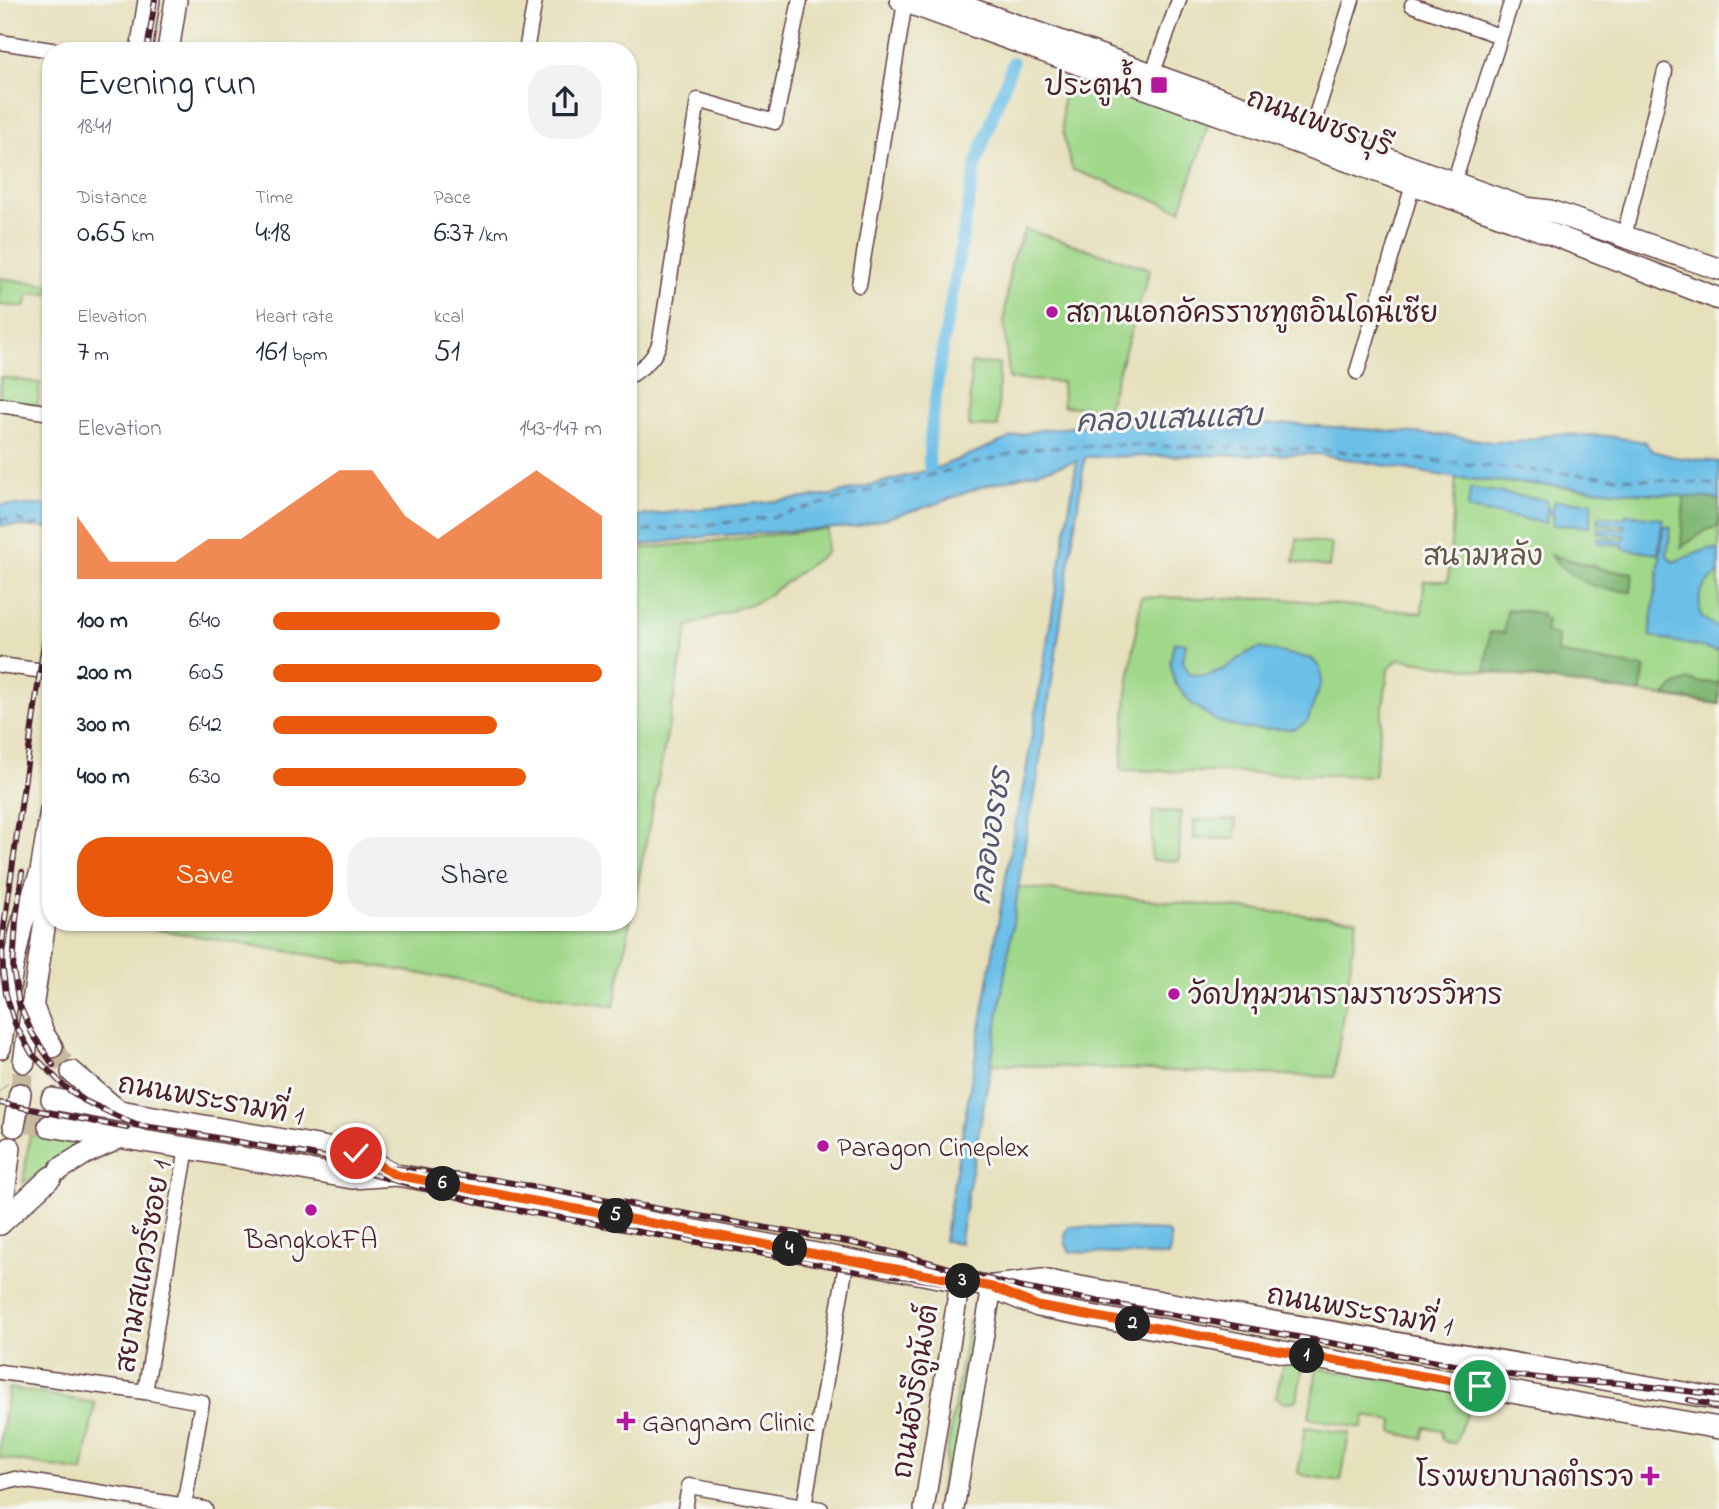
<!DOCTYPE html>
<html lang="en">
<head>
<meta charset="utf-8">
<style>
  :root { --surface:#fff; --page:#f2f2f3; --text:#1f2937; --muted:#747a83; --accent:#ea580c }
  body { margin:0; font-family:"Indie Flower","Playpen Sans Thai",sans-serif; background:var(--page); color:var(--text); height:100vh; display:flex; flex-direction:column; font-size:26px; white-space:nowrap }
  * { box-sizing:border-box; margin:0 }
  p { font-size:23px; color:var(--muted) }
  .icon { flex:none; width:38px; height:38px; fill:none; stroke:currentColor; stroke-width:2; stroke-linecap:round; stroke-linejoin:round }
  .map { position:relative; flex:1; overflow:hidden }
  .drawer { position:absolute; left:42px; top:42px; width:595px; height:889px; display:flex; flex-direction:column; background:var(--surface); border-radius:28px; box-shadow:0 2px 5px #0004 }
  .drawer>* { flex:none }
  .pin { position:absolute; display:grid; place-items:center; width:60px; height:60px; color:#fff; margin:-30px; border:4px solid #fff; border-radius:50%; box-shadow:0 2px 7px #0007 }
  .km { position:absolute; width:35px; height:35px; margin:-18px; border-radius:50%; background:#222; color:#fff; font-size:19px; line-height:35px; text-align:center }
  .round { display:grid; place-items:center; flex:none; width:74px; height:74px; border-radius:28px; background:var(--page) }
  .summary { display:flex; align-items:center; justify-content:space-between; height:119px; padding:0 35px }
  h1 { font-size:38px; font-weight:600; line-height:52px }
  .figures { display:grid; grid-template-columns:repeat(3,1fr); gap:10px; height:119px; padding:7px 35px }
  .figures div { display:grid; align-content:center }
  .figures b { font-size:30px; font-weight:600 }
  .figures small { font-size:19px; font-weight:400 }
  .figures p { font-size:19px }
  .chart { height:196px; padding:14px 35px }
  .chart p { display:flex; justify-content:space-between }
  .chart svg { width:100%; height:126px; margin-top:7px; fill:var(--accent); opacity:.7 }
  .action { display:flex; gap:14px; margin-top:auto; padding:14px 35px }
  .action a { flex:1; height:80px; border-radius:28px; background:var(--accent); color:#fff; font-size:28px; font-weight:600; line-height:80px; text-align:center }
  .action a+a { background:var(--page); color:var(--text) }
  ul { padding:0 35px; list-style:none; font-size:23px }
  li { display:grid; grid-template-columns:112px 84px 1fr; align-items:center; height:52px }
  li i { height:18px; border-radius:9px; background:var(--accent) }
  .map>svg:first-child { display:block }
  .green { fill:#a0d88a; stroke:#757c5a; stroke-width:2 }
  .forest { fill:#80b876; stroke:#656c50; stroke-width:2 }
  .water { fill:#6cc0e8; stroke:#5b708a; stroke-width:2 }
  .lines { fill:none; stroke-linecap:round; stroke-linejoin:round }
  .canal { stroke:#6cc0e8; stroke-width:12 }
  .ferry { stroke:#56576d; stroke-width:2; stroke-dasharray:9 7; stroke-linecap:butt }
  .primary-tunnel { stroke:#c7b99e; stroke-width:21; stroke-dasharray:21 10; stroke-linecap:butt }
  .street-casing { stroke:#613c41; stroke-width:17 }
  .secondary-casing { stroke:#613c41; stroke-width:22 }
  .primary-casing { stroke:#613c41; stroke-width:24 }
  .street { stroke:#fff; stroke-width:14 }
  .secondary { stroke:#fff; stroke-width:19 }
  .primary { stroke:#fff; stroke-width:21 }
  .rail-casing { stroke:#4a1f2b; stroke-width:6 }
  .rail { stroke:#f6f6f2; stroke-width:3.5; stroke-dasharray:10; stroke-linecap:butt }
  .route-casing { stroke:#fff; stroke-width:14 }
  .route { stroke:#ea580c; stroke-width:9 }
  .poi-dot { fill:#b5179e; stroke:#f6f6f2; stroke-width:2.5 }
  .labels { text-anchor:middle; stroke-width:6; stroke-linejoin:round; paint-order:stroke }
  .poi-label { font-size:28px; fill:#4a1f2b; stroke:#f6f6f2; text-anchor:start }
  .street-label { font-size:28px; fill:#4a1f2b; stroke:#f6f6f2 }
  .park-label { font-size:28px; fill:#645648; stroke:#f6f6f2 }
  .water-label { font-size:30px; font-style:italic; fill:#56576d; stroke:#f6f6f2 }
</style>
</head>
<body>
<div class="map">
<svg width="1719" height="1509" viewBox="0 0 1719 1509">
  <rect width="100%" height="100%" fill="#f6f6f2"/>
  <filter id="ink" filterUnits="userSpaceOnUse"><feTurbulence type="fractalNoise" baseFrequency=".0143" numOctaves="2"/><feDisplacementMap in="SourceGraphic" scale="14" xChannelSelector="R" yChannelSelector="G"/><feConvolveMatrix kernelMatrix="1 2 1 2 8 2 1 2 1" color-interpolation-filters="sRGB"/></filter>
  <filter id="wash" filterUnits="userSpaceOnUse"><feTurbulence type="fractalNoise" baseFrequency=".00686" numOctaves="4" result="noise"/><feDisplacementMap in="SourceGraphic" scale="28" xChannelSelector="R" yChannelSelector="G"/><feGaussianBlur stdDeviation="1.57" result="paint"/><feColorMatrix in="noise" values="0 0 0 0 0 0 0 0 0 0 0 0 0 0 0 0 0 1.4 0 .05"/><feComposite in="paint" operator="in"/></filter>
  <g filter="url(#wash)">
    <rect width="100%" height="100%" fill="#e6e0bb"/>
    <!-- green -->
    <g class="green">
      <path d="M1065 72 1209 122 1181 210 1073 170C1059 131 1061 113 1065 72Z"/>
      <path d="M1025 229 1150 269 1107 409 1063 406 1062 382 1009 379 1004 320 1011 262Z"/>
      <path d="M0 278 51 285V294H29L25 307 0 305Z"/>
      <path d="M971 363 999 364 998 427 969 426Z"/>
      <path d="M0 377 40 383 37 407 0 400Z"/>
      <path d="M1456 478 1719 499V704L1398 659 1388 670 1374 776 1121 770 1127 694 1141 597 1284 599 1422 613 1424 581H1448Z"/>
      <path d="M828 529 826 553 761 600 688 626 614 1006 112 922H628V550Z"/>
      <path d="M1297 539 1332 544 1329 567 1294 562Z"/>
      <path d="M1153 811 1181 812 1179 861 1151 860Z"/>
      <rect x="1194" y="820" width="42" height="19"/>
      <path d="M1018 887 1357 920 1334 1077 991 1064Z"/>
      <path d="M30 1134 81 1145C62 1157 43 1172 23 1183Z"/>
      <path d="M981 1319 947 1509H937L969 1320Z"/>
      <path d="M1283 1363 1303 1366 1297 1400C1289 1403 1282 1403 1276 1397Z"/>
      <path d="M1317 1368 1471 1394 1468 1409 1455 1443 1446 1442 1442 1438V1430L1425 1427 1422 1439 1392 1432 1393 1421 1365 1416 1362 1428 1310 1418 1309 1416Z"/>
      <path d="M9 1388 95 1403 83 1472 0 1458V1440Z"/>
      <path d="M1305 1427 1349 1433 1341 1481 1302 1475 1298 1472Z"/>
    </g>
    <!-- forest -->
    <g class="forest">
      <path d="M1684 496 1719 499V526L1707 530 1681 547Z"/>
      <path d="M1551 555 1607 570 1633 573 1631 592C1622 591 1612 590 1603 588 1585 585 1561 570 1551 555Z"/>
      <path d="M1507 609 1542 613 1541 618 1547 619 1545 632 1558 636 1557 653 1645 668 1640 693 1485 671 1490 632 1504 633Z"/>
      <path d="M1689 680 1698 682 1719 683V704L1665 696 1674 686Z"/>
    </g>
    <!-- water -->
    <g class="water">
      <path d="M1115 423 1123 424H1294L1454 436 1491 442H1518L1554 434 1607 436 1645 442 1652 451 1675 457 1719 462V499L1456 478 1318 454 1085 457 1036 788 1028 825 991 1064 961 1232 960 1243 944 1241 1015 824 1025 778 1077 461 978 488 933 505 855 527 709 536 628 547V517L832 495 937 468 1015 436 1039 430Z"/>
      <path d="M1470 488 1547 500V509H1554V501L1592 502 1590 526 1553 525V513L1547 512 1546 523 1468 509Z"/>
      <path d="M0 505H51V528L0 525Z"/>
      <path d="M1626 514 1663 519 1658 554 1623 549V545L1598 543V538L1623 540 1624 535 1598 533V528L1625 529V525L1598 523 1599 516 1625 519Z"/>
      <path d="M1664 526 1671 527 1667 555 1673 562 1708 549 1719 550V573C1699 588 1697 593 1701 617L1719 629V651L1650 636Z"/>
      <path d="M1174 643H1186L1183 661 1189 674 1206 676 1224 669 1247 653 1260 648 1312 659 1320 668 1322 681 1307 722 1295 729H1244L1217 721 1192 704 1175 683 1170 663Z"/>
      <path d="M1070 1226 1164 1231 1170 1234C1171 1242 1171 1248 1168 1256L1070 1252C1064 1243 1063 1234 1070 1226Z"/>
    </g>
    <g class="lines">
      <!-- canal -->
      <path class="canal" d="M931 485 929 457 930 436 942 350 973 180 978 158 1013 62"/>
      <!-- ferry -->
      <g class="ferry">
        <path d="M0 519 19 520 30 526 51 521"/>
        <path d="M628 533 768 518 1033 448 1116 445 1317 449 1525 470 1719 485"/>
      </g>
    </g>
  </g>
  <g filter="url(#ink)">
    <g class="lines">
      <!-- primary-tunnel -->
      <g class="primary-tunnel">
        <path d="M52 1047 61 1061 72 1072"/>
        <path d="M0 1090 1 1091"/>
        <path d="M20 1094 24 1062"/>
        <path d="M21 1122 49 1126"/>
      </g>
      <!-- street casing -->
      <g class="street-casing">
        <g id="street">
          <path d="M1412 5 1500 36"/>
          <path d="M0 42 58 51"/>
          <path d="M526 51 535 0"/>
          <path d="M1152 75 1179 0"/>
          <path d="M1311 131 1352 0"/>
          <path d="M1454 182 1512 0"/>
          <path d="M1624 236 1665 71"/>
          <path d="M859 285 905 2"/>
          <path d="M1357 372 1413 185"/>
          <path d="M633 374C647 364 655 358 660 341L698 100 775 122 800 0"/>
          <path d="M0 405 51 413"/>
          <path d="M0 665 51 672"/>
          <path d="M0 1372 145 1392 202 1402 184 1506"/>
          <path d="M145 1392 187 1148"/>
          <path d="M0 1483 15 1479 205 1509"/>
          <path d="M804 1506 847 1259"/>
          <path d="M685 1509 689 1486 821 1509"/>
        </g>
      </g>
      <!-- secondary casing -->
      <g class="secondary-casing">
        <g id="secondary">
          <path d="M924 1509 960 1281"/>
          <path d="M954 1509 992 1287"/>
        </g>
      </g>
      <!-- primary casing -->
      <g class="primary-casing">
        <g id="primary">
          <path d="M901 0 1546 232 1719 299"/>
          <path d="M946 0 1524 208 1550 211 1719 269"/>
          <path d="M141 51 149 0"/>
          <path d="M168 51 176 0"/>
          <path d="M32 1005 44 1035 52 1047"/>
          <path d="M0 1048 12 969 22 924 41 872 51 810"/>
          <path d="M24 1062 45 921 42 881"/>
          <path d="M72 1072 116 1109"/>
          <path d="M52 1099 356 1153 396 1175"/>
          <path d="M14 1126 20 1094"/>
          <path d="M49 1126 187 1148 352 1178 396 1175 414 1178 992 1287 1038 1306 1315 1358 1719 1428"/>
          <path d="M60 1169 84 1154 121 1137"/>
          <path d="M0 1224 10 1148"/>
          <path d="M0 1224 51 1177"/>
          <path d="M994 1286 1042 1280 1227 1314 1719 1399"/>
        </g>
      </g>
      <!-- street -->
      <use href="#street" class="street"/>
      <!-- secondary -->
      <use href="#secondary" class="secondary"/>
      <!-- primary -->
      <use href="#primary" class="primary"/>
      <!-- rail casing -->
      <g class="rail-casing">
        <g id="rail">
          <path d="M147 51 155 0"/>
          <path d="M51 594 5 919 2 944 3 970 6 994 15 1024 32 1054 65 1087 85 1101 136 1125 184 1132 373 1166 490 1179 852 1243C908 1254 962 1273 1018 1287L1510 1375 1557 1380 1620 1383 1719 1395"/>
          <path d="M22 872 16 920 13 969 19 1004 32 1033 53 1065"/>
          <path d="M0 1103 127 1128"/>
          <path d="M371 1174 489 1205 843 1268 987 1288"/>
          <path d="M1689 1400 1708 1404 1719 1408"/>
        </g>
      </g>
      <!-- rail -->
      <use href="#rail" class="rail"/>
    </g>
  </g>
  <g class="lines" filter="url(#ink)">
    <!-- route casing -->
    <g class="route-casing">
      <path id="route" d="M356 1153 396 1175 992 1287 1038 1306 1315 1357 1480 1386"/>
    </g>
    <!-- route -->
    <use href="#route" class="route"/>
  </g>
  <!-- markers -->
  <g class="poi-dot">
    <rect x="1150" y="76" width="18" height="18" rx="3.5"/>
    <circle cx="1052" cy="312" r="7"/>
    <circle cx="1174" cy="994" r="7"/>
    <circle cx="823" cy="1146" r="7"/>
    <circle cx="311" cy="1210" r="7"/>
    <path d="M622.5 1410.5h7v7h7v7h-7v7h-7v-7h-7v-7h7z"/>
    <path d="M1646.5 1465.5h7v7h7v7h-7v7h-7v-7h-7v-7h7z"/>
  </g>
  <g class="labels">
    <!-- poi labels -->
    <g class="poi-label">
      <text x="1143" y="95" text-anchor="end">ประตูน้ำ</text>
      <text x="1066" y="322">สถานเอกอัครราชทูตอินโดนีเซีย</text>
      <text x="1188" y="1004">วัดปทุมวนารามราชวรวิหาร</text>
      <text x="837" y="1156">Paragon Cineplex</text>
      <text x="311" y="1248" text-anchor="middle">BangkokFA</text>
      <text x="642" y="1431">Gangnam Clinic</text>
      <text x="1634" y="1486" text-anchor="end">โรงพยาบาลตำรวจ</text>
    </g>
    <!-- street labels -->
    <g class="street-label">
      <text transform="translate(1320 121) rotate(20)" y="10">ถนนเพชรบุรี</text>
      <text transform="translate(211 1098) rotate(10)" y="10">ถนนพระรามที่ 1</text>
      <text transform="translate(142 1266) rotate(-80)" y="10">สยามสแควร์ซอย 1</text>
      <text transform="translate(1360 1309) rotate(10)" y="10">ถนนพระรามที่ 1</text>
      <text transform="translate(914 1391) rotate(-81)" y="10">ถนนอังรีดูนังต์</text>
    </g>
    <!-- park labels -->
    <g class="park-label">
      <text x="1483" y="565">สนามหลัง</text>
    </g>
    <!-- water labels -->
    <g class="water-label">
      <text transform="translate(1169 418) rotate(-2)" y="10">คลองแสนแสบ</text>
      <text transform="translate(990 836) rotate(-81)" y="10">คลองอรชร</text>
    </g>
  </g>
</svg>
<div class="pin" style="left:1480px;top:1386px;background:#1e9e55"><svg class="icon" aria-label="arrive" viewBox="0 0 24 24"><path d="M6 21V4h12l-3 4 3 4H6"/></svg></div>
<div class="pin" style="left:356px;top:1153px;background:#d93025"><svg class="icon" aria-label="check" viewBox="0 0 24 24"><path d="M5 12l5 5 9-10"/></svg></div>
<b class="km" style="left:1307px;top:1356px">1</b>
<b class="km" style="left:1133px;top:1324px">2</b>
<b class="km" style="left:963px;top:1281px">3</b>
<b class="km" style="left:790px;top:1249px">4</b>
<b class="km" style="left:616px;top:1216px">5</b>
<b class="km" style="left:443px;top:1184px">6</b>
<section class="drawer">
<div class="summary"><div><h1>Evening run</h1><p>18:41</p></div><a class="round"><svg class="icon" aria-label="share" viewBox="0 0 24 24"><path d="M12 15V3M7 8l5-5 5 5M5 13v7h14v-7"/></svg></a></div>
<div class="figures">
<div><p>Distance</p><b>0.65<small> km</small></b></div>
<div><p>Time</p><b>4:18</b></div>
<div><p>Pace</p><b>6:37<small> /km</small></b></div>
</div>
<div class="figures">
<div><p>Elevation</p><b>7<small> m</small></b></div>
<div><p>Heart rate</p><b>161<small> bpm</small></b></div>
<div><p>kcal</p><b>51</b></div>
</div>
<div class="chart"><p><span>Elevation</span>143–147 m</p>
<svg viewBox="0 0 160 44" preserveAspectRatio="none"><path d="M0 44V22L10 38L20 38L30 38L40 30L50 30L60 22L70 14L80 6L90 6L100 22L110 30L120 22L130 14L140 6L150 14L160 22V44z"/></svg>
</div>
<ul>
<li><b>100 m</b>6:40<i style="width:69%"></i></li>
<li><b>200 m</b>6:05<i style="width:100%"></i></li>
<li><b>300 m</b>6:42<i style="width:68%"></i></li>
<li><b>400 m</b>6:30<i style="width:77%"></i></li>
</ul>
<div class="action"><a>Save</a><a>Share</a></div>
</section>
</div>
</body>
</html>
